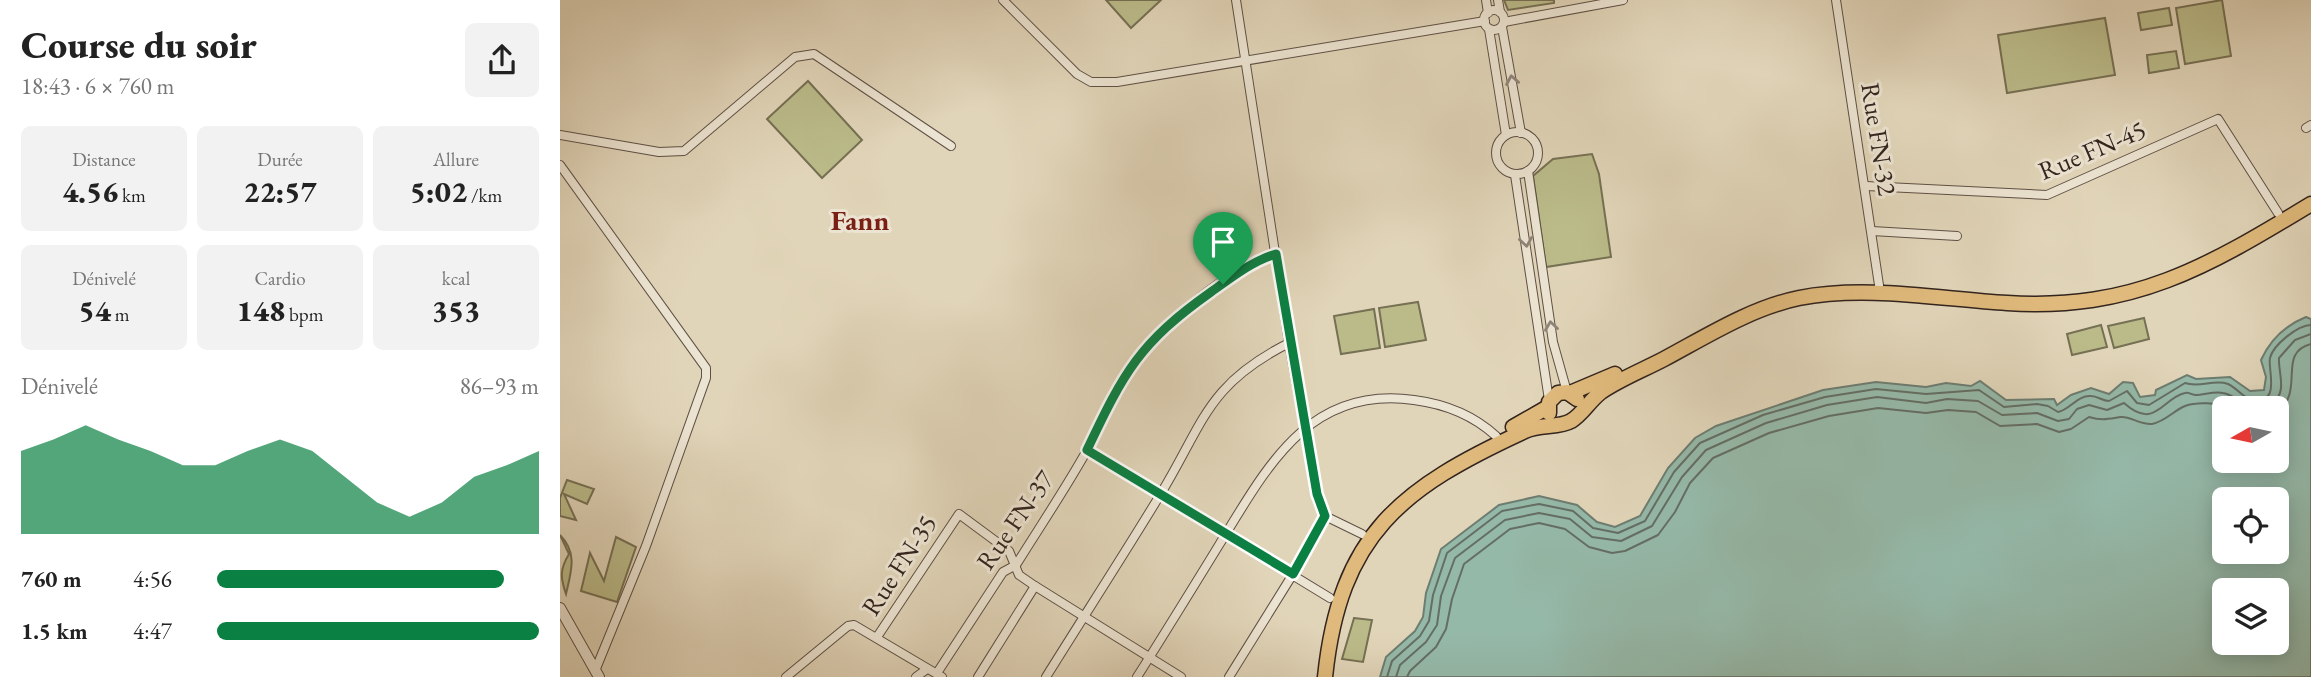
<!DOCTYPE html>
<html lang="fr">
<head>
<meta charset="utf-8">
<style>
  :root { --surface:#fff; --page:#f2f2f2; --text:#222; --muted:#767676; --accent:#0b8043 }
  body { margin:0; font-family:"EB Garamond",serif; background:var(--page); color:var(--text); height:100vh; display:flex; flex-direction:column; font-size:26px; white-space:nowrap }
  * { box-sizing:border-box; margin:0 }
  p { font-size:23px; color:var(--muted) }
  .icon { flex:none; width:38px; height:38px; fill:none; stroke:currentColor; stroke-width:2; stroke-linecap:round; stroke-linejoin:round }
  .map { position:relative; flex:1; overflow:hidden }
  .panel { display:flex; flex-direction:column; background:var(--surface); width:560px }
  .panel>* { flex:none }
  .needle { width:46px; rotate:261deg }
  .fabs { position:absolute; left:1652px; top:396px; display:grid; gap:14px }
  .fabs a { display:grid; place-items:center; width:77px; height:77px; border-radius:10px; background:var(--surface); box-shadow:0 4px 18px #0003; font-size:35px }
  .pin { position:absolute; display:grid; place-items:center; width:60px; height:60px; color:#fff; margin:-72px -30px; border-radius:50% 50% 50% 0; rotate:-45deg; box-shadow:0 0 7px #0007 }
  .pin .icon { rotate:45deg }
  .round { display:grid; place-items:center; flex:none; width:74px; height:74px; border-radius:10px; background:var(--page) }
  .summary { display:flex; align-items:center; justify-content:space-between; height:119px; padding:0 21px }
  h1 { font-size:38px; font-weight:800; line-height:52px }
  .stats { display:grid; grid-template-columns:repeat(3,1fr); gap:10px; height:119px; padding:7px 21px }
  .stats div { display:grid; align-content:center; border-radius:10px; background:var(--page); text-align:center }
  .stats b { font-size:30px; font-weight:800 }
  .stats small { font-size:19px; font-weight:400 }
  .stats p { font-size:19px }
  .chart { height:196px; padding:14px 21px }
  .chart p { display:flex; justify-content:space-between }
  .chart svg { width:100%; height:126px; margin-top:7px; fill:var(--accent); opacity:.7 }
  ul { padding:0 21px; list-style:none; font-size:23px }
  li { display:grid; grid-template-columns:112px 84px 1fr; align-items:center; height:52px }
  li i { height:18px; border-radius:9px; background:var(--accent) }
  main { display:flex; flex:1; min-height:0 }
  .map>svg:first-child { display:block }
  .green { fill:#bbbb8a; stroke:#767054; stroke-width:2 }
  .water { fill:#95b9a9; stroke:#6d7d71; stroke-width:2; fill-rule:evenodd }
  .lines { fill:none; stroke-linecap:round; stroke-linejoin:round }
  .shore { stroke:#646e64; stroke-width:2 }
  .minor-casing { stroke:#5e5045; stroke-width:10 }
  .tertiary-casing { stroke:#5e5045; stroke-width:12 }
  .trunk-casing { stroke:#32241e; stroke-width:17 }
  .minor { stroke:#ece4d2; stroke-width:8 }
  .tertiary { stroke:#ece4d2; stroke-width:10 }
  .trunk { stroke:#e0ba7c; stroke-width:14 }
  .oneway { stroke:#8f8478 }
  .route-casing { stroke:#fff; stroke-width:14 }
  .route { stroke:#0b8043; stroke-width:9 }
  .labels { text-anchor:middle; stroke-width:6; stroke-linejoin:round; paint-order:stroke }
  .street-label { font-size:26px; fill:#32241e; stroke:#ece4d2 }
  .neighbourhood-label { font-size:28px; font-weight:bold; fill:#7a1f14; stroke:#ece4d2 }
</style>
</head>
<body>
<main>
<section class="panel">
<div class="summary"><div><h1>Course du soir</h1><p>18:43 · 6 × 760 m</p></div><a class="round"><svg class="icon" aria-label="share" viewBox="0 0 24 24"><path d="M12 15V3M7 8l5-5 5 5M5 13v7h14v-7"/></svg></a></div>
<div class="stats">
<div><p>Distance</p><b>4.56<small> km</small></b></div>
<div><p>Durée</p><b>22:57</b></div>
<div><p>Allure</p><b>5:02<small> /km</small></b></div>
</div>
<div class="stats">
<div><p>Dénivelé</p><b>54<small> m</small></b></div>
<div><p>Cardio</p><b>148<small> bpm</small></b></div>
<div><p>kcal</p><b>353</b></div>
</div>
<div class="chart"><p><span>Dénivelé</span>86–93 m</p>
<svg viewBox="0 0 160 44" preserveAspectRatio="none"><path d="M0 44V15L10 11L20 6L30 11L40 15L50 20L60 20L70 15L80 11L90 15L100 24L110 33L120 38L130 33L140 24L150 20L160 15V44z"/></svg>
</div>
<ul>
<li><b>760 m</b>4:56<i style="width:89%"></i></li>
<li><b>1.5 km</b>4:47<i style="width:100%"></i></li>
</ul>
</section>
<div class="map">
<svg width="1751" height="677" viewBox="0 0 1751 677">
  <rect width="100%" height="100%" fill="#e1d5b9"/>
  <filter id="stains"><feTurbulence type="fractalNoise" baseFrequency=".00286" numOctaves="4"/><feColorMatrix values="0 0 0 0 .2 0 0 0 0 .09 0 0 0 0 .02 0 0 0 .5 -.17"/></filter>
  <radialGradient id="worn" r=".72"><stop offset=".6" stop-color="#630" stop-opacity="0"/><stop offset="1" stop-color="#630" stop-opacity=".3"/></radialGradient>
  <!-- green -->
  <g class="green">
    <path d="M546 0H601L571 28Z"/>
    <path d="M944 0H994V3L948 10Z"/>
    <path d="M1662 0 1671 56 1625 64 1616 8Z"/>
    <path d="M1609 8 1612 25 1581 30 1578 13Z"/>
    <path d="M1545 18 1555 75 1447 93 1438 35Z"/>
    <path d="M1616 51 1619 68 1589 73 1587 55Z"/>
    <path d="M248 81 302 140 262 178 207 119Z"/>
    <path d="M1032 154 1039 174 1051 257 986 267 973 176 993 159Z"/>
    <path d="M858 302 866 340 825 347 819 308Z"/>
    <path d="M814 309 820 348 781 354 774 316Z"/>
    <path d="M1584 318 1589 339 1554 348 1548 326Z"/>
    <path d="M1541 325 1547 347 1512 355 1507 334Z"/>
    <path d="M7 480 34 489 27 504 4 494 16 520 0 516V498Z"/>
    <path d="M0 535C18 553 11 572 6 594 0 577 0 569 9 554Z"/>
    <path d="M56 537 76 547 57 602 21 591 30 553 44 581Z"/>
    <path d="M794 618 812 620 803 662 782 659Z"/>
  </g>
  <!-- water -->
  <path class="water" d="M1746 317 1751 319V677H820L826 657 855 631 863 617 866 593 881 549 939 505 979 496 1017 505 1037 522 1055 527 1080 516 1108 468 1135 438 1156 426 1263 390 1316 382 1366 387 1386 383 1411 386 1420 381 1446 400 1494 399 1497 405 1511 395 1531 388 1549 394 1563 382 1573 383 1580 397 1595 395 1596 390 1627 375 1636 379 1670 377 1690 391 1704 390 1706 377 1701 360C1710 340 1726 325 1746 317ZM1664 408H1717V460H1664ZM1664 499H1717V551H1664ZM1664 590H1717V642H1664Z"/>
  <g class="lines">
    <!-- shore -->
    <g class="shore">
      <path d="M1717 412C1746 391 1716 353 1751 344"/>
      <path d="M827 677 832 661 860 636 869 621 873 595 887 553 942 511 979 504 1013 511 1033 528 1058 533 1085 521 1114 472 1140 443 1203 415 1265 397 1316 389 1366 394 1419 390 1444 407 1477 404 1488 406 1498 412C1510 410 1517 395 1531 396 1538 396 1542 401 1549 401L1567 391 1577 403 1589 405 1625 383C1639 388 1655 379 1668 384 1675 387 1680 394 1686 397 1724 411 1707 368 1710 358 1713 345 1738 325 1751 325"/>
      <path d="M836 677 840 665 866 642 877 625 881 596 895 558 945 520 979 513 1010 519 1032 537 1061 541 1092 526 1122 477 1146 450 1206 423 1267 405 1317 397 1366 403 1387 399 1418 401 1442 415 1477 413 1498 421 1509 419 1517 409 1529 405 1547 410 1564 403C1595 431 1602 398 1625 393 1629 392 1632 395 1636 395 1644 395 1654 391 1663 393 1680 396 1691 416 1712 403 1728 393 1718 372 1719 358L1735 340 1751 334"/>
      <path d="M847 677 850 671 876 647 886 629 892 599 904 564 950 529 979 523 1005 529 1029 547 1052 553 1065 551 1098 535 1115 512 1130 483 1153 458 1209 433 1269 416 1318 408 1366 413 1388 410 1416 412 1440 426 1477 424 1499 432 1511 429 1529 417C1542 421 1548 419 1561 417 1570 416 1580 425 1592 424 1606 421 1613 411 1625 406 1635 402 1659 402 1667 408"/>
    </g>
    <!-- minor casing -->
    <g class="minor-casing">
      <g id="minor">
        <path d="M443 0 517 74 531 82H557L925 21"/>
        <path d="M676 0 729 343 758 502 765 516"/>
        <path d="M926 0 928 13"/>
        <path d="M938 0 940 12"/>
        <path d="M1276 0 1319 285"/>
        <circle cx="934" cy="20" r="10"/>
        <path d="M944 22 1063 0"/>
        <path d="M942 27 961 133"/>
        <path d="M929 29 946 135"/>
        <path d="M1746 128 1751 125"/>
        <circle cx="957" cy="153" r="21"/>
        <path d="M0 135 99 152 124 151 235 57 254 54 391 146"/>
        <path d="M0 165 146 368V378L86 546 35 671"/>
        <path d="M968 171 993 342 1007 392"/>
        <path d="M955 175 989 400"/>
        <path d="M1306 186 1487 195 1658 119 1718 213"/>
        <path d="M1312 231 1397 236"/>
        <path d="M527 450 770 598"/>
        <path d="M765 516 802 534"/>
        <path d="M317 637 399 514 449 551 459 575 475 586 621 677"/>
        <path d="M377 673 443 572 456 565C479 528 504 491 526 452 539 431 546 406 559 385 586 337 663 270 716 254"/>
        <path d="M226 677 288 626 294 625 382 677"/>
        <path d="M356 677 367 669"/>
        <path d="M418 677 475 586"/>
        <path d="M486 677C524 616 563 556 600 495 644 423 646 385 729 343"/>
        <path d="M577 677C605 633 632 589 659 545 706 469 748 385 854 400 885 404 913 415 936 436"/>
        <path d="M669 677 733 574 765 516"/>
      </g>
    </g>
    <!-- tertiary casing -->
    <g class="tertiary-casing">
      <path id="tertiary" d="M0 608 39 677"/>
    </g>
    <!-- trunk casing -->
    <g class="trunk-casing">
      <g id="trunk">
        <path d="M1010 393 1055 374"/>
        <path d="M989 413V402L998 393 1007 392 1017 399"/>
        <path d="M953 427 988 407"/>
        <path d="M765 677C780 534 841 488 965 431 979 424 999 428 1011 421 1022 415 1030 400 1041 392 1060 379 1083 370 1104 359 1147 336 1191 308 1239 298 1306 285 1379 299 1447 303 1573 311 1647 267 1751 204"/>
      </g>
    </g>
    <!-- minor -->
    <use href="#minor" class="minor"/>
    <!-- tertiary -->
    <use href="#tertiary" class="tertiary"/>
    <!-- trunk -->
    <use href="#trunk" class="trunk"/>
  </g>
  <!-- one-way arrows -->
  <defs><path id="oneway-chevron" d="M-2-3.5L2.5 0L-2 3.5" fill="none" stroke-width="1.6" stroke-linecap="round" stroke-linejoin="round" transform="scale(1.75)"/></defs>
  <g class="oneway">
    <use href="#oneway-chevron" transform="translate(952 80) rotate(-100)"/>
    <use href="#oneway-chevron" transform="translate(966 242) rotate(81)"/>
    <use href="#oneway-chevron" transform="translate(991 326) rotate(-98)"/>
  </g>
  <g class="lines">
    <!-- route casing -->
    <g class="route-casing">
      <path id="route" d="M716 254 757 494 765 516 733 574 527 450C564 372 579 343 651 292 671 278 692 261 716 254Z"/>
    </g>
    <!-- route -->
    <use href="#route" class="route"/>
  </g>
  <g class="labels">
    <!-- street labels -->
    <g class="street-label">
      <text transform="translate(1319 139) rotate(81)" y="9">Rue FN-32</text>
      <text transform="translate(1532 150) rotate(-23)" y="9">Rue FN-45</text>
      <text transform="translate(455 520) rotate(-55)" y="9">Rue FN-37</text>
      <text transform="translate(339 565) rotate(-57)" y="9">Rue FN-35</text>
    </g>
    <!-- neighbourhood labels -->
    <g class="neighbourhood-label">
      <text x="300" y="230">Fann</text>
    </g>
  </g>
  <rect width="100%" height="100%" filter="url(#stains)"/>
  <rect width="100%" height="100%" fill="url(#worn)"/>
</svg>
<div class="fabs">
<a><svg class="needle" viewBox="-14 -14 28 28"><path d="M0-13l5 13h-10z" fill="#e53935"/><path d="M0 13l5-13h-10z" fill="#767676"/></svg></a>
<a><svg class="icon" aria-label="locate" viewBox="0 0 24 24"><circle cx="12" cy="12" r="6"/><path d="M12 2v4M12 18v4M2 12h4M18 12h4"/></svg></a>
<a><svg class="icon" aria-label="layers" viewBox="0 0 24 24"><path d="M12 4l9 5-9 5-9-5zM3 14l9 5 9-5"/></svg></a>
</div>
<div class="pin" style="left:663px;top:284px;background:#1e9e55"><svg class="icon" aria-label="arrive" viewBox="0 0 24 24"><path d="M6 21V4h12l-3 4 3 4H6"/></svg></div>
</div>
</main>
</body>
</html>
